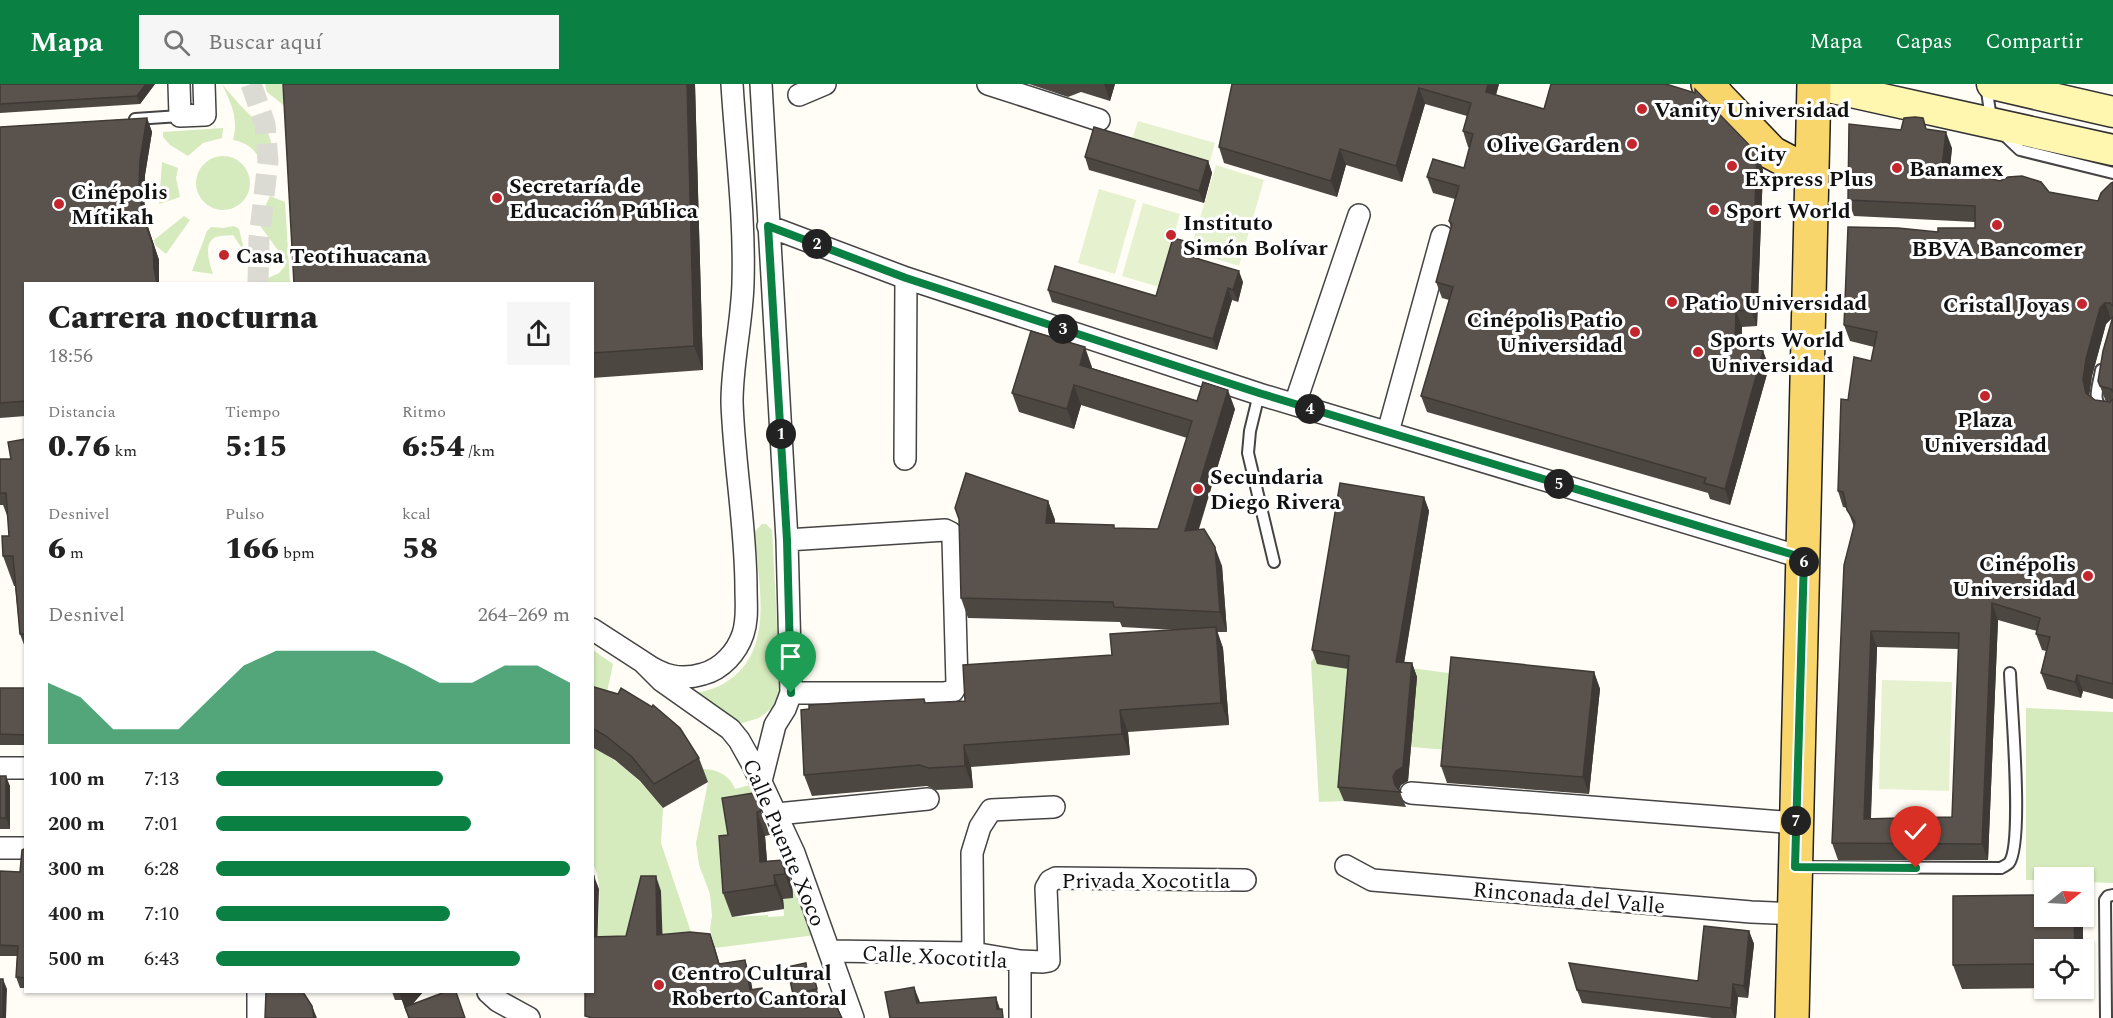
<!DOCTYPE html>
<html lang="es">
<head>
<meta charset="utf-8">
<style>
	body { margin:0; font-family:Spectral,serif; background:#f6f6f6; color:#222; height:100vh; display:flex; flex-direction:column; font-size:22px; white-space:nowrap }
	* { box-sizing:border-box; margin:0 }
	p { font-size:20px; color:#767676 }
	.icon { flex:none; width:33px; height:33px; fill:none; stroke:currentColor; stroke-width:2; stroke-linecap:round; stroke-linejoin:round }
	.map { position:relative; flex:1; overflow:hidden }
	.sheet { position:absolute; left:24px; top:198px; width:570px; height:711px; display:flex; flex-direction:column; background:#fff; border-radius:0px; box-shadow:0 2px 4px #0004 }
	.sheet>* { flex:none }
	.needle { width:39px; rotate:72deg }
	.controls { position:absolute; left:2034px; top:783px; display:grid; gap:12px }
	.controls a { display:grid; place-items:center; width:60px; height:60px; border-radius:0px; background:#fff; box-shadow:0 2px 4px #0004; font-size:30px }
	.pin { position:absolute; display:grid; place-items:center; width:51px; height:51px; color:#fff; margin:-62px -26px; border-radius:50% 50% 50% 0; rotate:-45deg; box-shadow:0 0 6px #0007 }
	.pin .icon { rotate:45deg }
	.km { position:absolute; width:30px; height:30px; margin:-15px; border-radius:50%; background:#222; color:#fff; font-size:16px; line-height:30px; text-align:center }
	.round { display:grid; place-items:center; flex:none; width:63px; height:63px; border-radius:0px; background:#f6f6f6 }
	.overview { display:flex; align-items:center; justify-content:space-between; height:102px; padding:0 24px }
	h1 { font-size:33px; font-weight:800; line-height:45px }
	.stats { display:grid; grid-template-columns:repeat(3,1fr); gap:9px; height:102px; padding:6px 24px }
	.stats div { display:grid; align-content:center }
	.stats b { font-size:30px; font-weight:800 }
	.stats small { font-size:16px; font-weight:400 }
	.stats p { font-size:16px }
	.chart { height:168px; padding:12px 24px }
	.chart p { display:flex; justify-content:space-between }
	.chart svg { width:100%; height:108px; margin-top:6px; fill:#0b8043; opacity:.7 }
	ul { padding:0 24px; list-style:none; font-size:20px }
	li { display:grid; grid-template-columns:96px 72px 1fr; align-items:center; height:45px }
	li i { height:15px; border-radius:8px; background:#0b8043 }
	header { display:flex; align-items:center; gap:36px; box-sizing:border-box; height:84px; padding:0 30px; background:#0b8043; color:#fff }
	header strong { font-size:28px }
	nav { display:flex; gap:33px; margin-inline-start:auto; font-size:21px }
	.search { width:420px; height:54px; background:#f6f6f6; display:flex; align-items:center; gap:15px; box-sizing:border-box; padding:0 21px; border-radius:0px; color:#767676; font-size:22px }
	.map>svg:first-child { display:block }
	.green { fill:#d5ebbd }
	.pitch { fill:#e6f2cf }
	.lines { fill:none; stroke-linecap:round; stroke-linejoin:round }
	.minor-tunnel { stroke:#dbdad3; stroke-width:21; stroke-dasharray:21 10; stroke-linecap:butt }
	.service-casing { stroke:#444; stroke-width:14 }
	.minor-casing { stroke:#444; stroke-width:24 }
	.secondary-casing { stroke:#333; stroke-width:33 }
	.primary-casing { stroke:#222; stroke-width:36 }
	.service { stroke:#fff; stroke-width:10 }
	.minor { stroke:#fff; stroke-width:21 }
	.secondary { stroke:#fff6b0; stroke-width:30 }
	.primary { stroke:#f9d66b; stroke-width:33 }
	.wall { fill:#4d4742; fill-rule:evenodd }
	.shaded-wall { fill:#3f3936 }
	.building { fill:#5a524d; stroke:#3f3936; stroke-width:1.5; fill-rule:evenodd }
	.route-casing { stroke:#fff; stroke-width:12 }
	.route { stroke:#0b8043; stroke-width:8 }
	.poi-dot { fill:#c4262e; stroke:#fff; stroke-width:2 }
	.labels { text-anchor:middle; stroke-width:6; stroke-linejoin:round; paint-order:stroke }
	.poi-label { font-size:22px; font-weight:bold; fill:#111; stroke:#fff; text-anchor:start }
	.street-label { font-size:22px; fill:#111; stroke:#fff }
</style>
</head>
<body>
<header>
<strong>Mapa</strong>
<div class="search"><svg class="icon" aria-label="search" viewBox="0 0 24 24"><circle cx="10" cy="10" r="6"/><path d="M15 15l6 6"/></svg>Buscar aquí</div>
<nav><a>Mapa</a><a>Capas</a><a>Compartir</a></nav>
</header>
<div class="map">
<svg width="2113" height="934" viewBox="0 0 2113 934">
	<rect width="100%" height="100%" fill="#fffdf5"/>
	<!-- green -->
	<path class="green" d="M222,0L239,20L268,49L277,76L262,80C257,67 247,58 233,56C239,35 231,19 222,0Z
		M265,0H291L292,28L267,8Z
		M223,44L222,54L203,59L188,72L170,61L163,53V48Z
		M196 99a27 27 0 1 1 54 0a27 27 0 1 1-54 0Z
		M162,78L178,84L176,94L180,113L159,120Z
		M270,112L285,118L290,199H262V197L279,189L285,182L283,173L255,135L262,129Z
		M184,132L190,136L166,170L155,161L154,156Z
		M234,142L239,145L245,169L233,151C228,152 219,151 214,154C203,161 210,180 213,190L192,187L207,147L211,143L223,144Z
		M762,440H766L772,446L781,617L759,634L732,642L688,611C700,608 713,606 723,600C778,569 757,498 755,447Z
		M593,566L613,580L603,627L593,649Z
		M1319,567L1403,583L1456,590L1449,666L1411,663L1344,717L1319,718L1311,578Z
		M2026,624L2113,628V799L2084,798V794H2044V796H2026Z
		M592,662C621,679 643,698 663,724L661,759L696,863L597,856C598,836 604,795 592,779Z
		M701,685C716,685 729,690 735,705L750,701L766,731L761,733L732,833L768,831V833L784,832L783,815L793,814L792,800L798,799L815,851L715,864L710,845L712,832L710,810L699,781L696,759L708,698Z"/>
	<!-- pitch -->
	<path class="pitch" d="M1138,37L1215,59L1207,88L1129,65Z
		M1216,81L1264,96L1239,182L1190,167Z
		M1099,105L1136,116L1115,190L1078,179Z
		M1143,119L1180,130L1159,203L1122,192Z
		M1882,596L1952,598L1949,707L1879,705Z"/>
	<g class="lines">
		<!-- minor-tunnel -->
		<path class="minor-tunnel" d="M251,0L265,40L268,77L259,155L258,200"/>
		<!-- service casing -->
		<g class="service-casing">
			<path id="service" d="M1986,0L1991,35
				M135,35L180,32
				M2002,49L2020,66L2113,89
				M2101,286C2098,305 2088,323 2113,328
				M1259,310L1250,347L1248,369L1274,478
				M1799,783L2001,784C2004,782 2007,781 2009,779C2024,760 2011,620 2010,589
				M2106,934L2105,816L2108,812L2113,811"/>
		</g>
		<!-- minor casing -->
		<g class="minor-casing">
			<path id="minor" d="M179,0L180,32L205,31L204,0
				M988,0L1099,36
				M799,11L825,0
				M768,142L906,194L1259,310L1804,474
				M1295,320L1359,131
				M1388,348L1442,152
				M905,375L906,194
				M787,456L945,446L951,449L953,455L957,600L953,607L945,609H791
				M592,545L643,578L662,597L730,645L739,656L753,681L794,769L853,934
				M643,578C663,592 680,597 703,590C722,585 737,568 743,550C748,535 746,520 746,505C746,442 734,380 732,318C732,278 742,239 743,199C745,132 736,66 732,0
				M0,684H26
				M761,697L775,641L785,625L791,609L787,456L761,0
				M1411,709L1796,739
				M777,730L928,715
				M0,764H26
				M1346,782L1372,796L1751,828L1796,830
				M829,867L973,869L1020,877V934
				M973,869L972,769L980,743L991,726L1054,723
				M1020,877L1043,878L1049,877L1046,804L1050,797L1056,794L1245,796
				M488,908L498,917L529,934
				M258,934V908"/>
		</g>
		<!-- secondary casing -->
		<g class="secondary-casing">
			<path id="secondary" d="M1815,0L2113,66
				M1992,0L2113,28"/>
		</g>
		<!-- primary casing -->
		<g class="primary-casing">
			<path id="primary" d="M1708,0L1719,14L1772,69L1793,80L1811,86
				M1792,934L1814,0"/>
		</g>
		<!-- service -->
		<use href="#service" class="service"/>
		<!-- minor -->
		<use href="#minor" class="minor"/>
		<!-- secondary -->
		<use href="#secondary" class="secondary"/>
		<!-- primary -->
		<use href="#primary" class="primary"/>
	</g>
	<!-- wall -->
	<path class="wall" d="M0,0H155L140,20L0,29Z
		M695,0L703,286L592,294V200Z
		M1029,0H1115L1110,17L1081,8L1068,13Z
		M1232,0H1499L1496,11L1544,25L1757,69L1763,86L1757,242L1742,243L1741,261L1763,267L1769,283L1730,421L1710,415L1708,409L1427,328L1421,312L1449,216L1442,214L1436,198L1451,144L1449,137L1455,115L1433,109L1427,93L1464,84L1470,64L1468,63L1463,47L1467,32L1425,20L1402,98L1346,81L1337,113L1224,79L1219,63Z
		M147,34L152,48L145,91L144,116L148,143L159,176V200H26V332L0,334V43Z
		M1901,46H1927L1952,64L1950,85L2049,108L2098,117L2113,98V615L2083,607L2081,614L2047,605L2041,589L2046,567L2042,566L2036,550L2037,547L1998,536L1988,776H1838L1832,759L1854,443L1847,424L1843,423L1838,407L1848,316L1871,277L1874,263L1850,257L1844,241L1938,148L1975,144V138L1854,132L1848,116ZM2111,235H2112L2098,297L2106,318L2095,316L2089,311L2092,292L2106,240ZM1877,563L1959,565L1952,733L1871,734Z
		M1085,73L1208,77L1212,89L1204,119L1089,86Z
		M1196,160L1200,172L1199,175L1243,198L1238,218L1232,216L1217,266L1052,218L1048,206L1156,212Z
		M1092,283V284L1197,317L1235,325L1199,445L1222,482L1227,548H1217L1223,564L1229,641L1128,648L1130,671L971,683L973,704L936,706L927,702L812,712L804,691L926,619L965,617L1112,571L1175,546L1122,543L1120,538L968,534L961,514L1048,417L1055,436V439L1115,444L1158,445L1187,354L1081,321L1074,345L1019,328L1012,309Z
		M26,355V566L20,550L15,502H14L3,472L9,452L8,434L3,421H0V375H11Z
		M1424,413L1429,427L1404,578L1412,579L1417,593L1408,697L1401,701L1399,706L1406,723L1344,717L1338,703L1348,585L1317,580L1312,566Z
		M1594,588L1600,605L1589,710L1447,699L1441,682Z
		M0,604H26V661H0Z
		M592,644L699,674L708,698L663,724L640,697L615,676L592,663Z
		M0,692L10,702V745H0Z
		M753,709L761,727L770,751L765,752L767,777L783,776L792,800L793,814L783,815L784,825L732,833L723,809L728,751Z
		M26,764V904H20L16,893L17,872H0V787L20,788Z
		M2044,832H2082L2083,835L2044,866V904H2050L1962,905L1953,881Z
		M1749,847L1754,860L1748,914L1738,913L1736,934H1712L1582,919L1577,906L1698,897Z
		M808,885H812L818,909L795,914L793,910Z
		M92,908H141V909Z
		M388,908H423L412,920L409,934L402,916H395L392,908Z"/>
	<!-- shaded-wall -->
	<path class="shaded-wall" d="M146,0H155L140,20L137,12Z
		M687,0H695L703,286L694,262Z
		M1104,0H1115L1110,17Z
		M1488,0H1499L1492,24L1486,8Z
		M1419,4L1425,20L1402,98L1396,82Z
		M147,34L152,48L145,91L144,116L148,143L159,176V200H157L154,184L142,129L139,101L140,76Z
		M1946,48L1952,64L1948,100L1942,83Z
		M1340,65L1346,81L1337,113L1331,97Z
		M1757,69L1763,86L1757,242L1751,226Z
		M1208,77L1212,89L1204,119L1199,107Z
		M1196,160L1200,172L1196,184L1192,173Z
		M1239,187L1243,198L1238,218L1233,206Z
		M1228,204L1232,216L1217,266L1213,255Z
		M2105,219L2111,235L2106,240L2092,292L2089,313L2086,309L2083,296L2086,275L2100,224Z
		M1736,227L1742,243L1741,275L1735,259Z
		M1085,263L1092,283L1087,301L1080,281Z
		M1763,267L1769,283L1730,421L1725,405Z
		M1074,301L1081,321L1074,345L1067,325Z
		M1228,306L1235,325L1192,466L1185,447Z
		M1424,413L1429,427L1402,592L1396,578Z
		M1048,417L1055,436L1054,459L1046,439Z
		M1215,463L1222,482L1227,548L1220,528Z
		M1992,519L1998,536L1988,776L1982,760Z
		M1216,543L1223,564L1229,641L1221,619Z
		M1871,547L1877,563L1870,751L1864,735Z
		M1412,579L1417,593L1408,697L1401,701L1398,707L1395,701L1393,693Z
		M1594,588L1600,605L1589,710L1583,693Z
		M2077,591L2083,607L2081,614L2075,598Z
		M1120,626L1128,648L1130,671L1122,650Z
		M964,661L971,683L973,704L965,682Z
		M6,692L10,702V745L6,734Z
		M757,728L765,752L769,802L760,778Z
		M783,776L792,800L793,814L785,790Z
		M774,791L783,815L784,825L775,801Z
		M594,792L599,805L597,868L592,856Z
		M656,792L661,807L663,866L657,851Z
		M2074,832H2082L2083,835V866H2075Z
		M1749,847L1754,860L1748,914L1744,902Z
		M710,850L715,864L724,895L719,880Z
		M745,876L750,890L755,921L750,906Z
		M3,895L7,905L6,934H2Z
		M1733,900L1738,913L1736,934H1735L1731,924Z
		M914,903L920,918L917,919Z
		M762,904L768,918L770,934L766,924Z
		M399,908H423L406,928Z
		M996,913L1001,928L997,925Z
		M312,922L317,934H314Z"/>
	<!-- building -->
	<path class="building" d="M0,0H146L137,12L0,20Z
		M283,0H687L694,262L592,269V200H294Z
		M1232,0H1488L1486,8L1544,25L1551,0H1666L1695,9V5L1757,69L1751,226L1736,227L1735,259L1763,267L1725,405L1704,399L1706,394L1421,312L1453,203L1436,198L1452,140L1449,137L1459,102L1427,93L1433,75L1464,84L1473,50L1463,47L1471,19L1419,4L1396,82L1340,65L1331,97L1219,63Z
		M1915,33L1923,34L1926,45L1946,48L1942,83L2000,97L2008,93L2022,92L2041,98L2049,108L2098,117L2101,109L2111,99L2113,98V222L2110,219H2105L2100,224L2086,275L2083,296L2086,309L2095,316L2110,318L2113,315V600L2077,591L2075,598L2041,589L2050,553L2036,550L2040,534L1992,519L1982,760L1832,759L1844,481L1855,438L1847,426L1843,408L1838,407L1841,315L1848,316L1854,273L1871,277L1877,248L1844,241L1848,143L1898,144L1938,148V144H1975V122L1848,116L1849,40L1901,46L1904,34ZM1871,547L1959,549L1952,733L1864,735Z
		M147,34L140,76L139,101L142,129L153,161L154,184L157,200H26V317L0,319V43Z
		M1094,43L1208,77L1199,107L1085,73Z
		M1173,154L1196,160L1192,173L1239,187L1233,206L1228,204L1213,255L1048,206L1055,182L1156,212Z
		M2113,232V308L2111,305L2100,302L2098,297L2103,267Z
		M1031,247L1085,263L1080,281L1197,317L1203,298L1228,306L1185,447L1204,445L1215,463L1220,528L1114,523L1113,518L961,514L959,435L955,424L966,389L1048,417L1046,439L1114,441V444L1158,445L1192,337L1074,301L1067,325L1012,309Z
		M26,355V550H20L13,472H3L2,452H9L6,409H0V375H11L8,358Z
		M1340,399L1424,413L1396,578L1412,579L1403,683L1396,687L1393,693L1395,701L1401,708L1338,703L1349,572L1312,566Z
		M1216,543L1221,619L1120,626L1122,650L964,661L965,682L929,684L919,681L804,691L801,626L809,625V621L839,619L924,615L925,619L965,617L963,581L1112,571L1110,550Z
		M1451,573L1594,588L1583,693L1441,682Z
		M594,603L618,610L621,604L652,623L653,621L680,644L699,674L654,700L632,673L606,652L592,644V607Z
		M0,604H26V651L0,650Z
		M0,692H6V734H0Z
		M753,709L761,727L757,728L760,778L783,776L785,790L774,791L775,801L723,809L719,752L728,751L722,714Z
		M26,764V894L16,893L18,862L0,861V787L20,788L22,766Z
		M592,792H594L592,837Z
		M641,792H656L657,851L690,848L710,850L719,880L745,876L750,906L762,904L766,924L804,917L805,924L834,918L842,934H592L585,932V908H592V853L626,852Z
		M2044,811V832H2074L2075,866H2044V880L1953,881V812Z
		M1704,842L1749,847L1744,902L1733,900L1731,924L1577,906L1569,879L1698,897Z
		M806,879L807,886L812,885L817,905L793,910L787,883Z
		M0,895H3L2,934H0Z
		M914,903L917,919L996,913L997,925H1002L1003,934H890L885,908Z
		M266,908H303L312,922L314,934H265Z
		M445,908H456L465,934H409L405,923Z"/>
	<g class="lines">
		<!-- route casing -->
		<g class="route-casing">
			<path id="route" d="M791,609L787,456L768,142L906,194L1259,309L1804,474L1795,783L1916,784"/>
		</g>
		<!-- route -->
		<use href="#route" class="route"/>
	</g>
	<!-- markers -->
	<g class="poi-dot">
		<circle cx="1642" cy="25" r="6"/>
		<circle cx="1632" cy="60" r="6"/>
		<circle cx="1732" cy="82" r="6"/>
		<circle cx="1897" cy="84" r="6"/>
		<circle cx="497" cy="114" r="6"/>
		<circle cx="59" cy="120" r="6"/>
		<circle cx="1714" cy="126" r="6"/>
		<circle cx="1997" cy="141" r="6"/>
		<circle cx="1171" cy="151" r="6"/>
		<circle cx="224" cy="171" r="6"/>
		<circle cx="1672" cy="218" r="6"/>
		<circle cx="2082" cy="220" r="6"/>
		<circle cx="1635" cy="248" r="6"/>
		<circle cx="1698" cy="268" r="6"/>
		<circle cx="1985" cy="312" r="6"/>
		<circle cx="1198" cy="405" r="6"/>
		<circle cx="2088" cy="492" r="6"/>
		<circle cx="659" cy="901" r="6"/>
	</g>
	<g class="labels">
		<!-- poi labels -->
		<g class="poi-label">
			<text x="1654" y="33">Vanity Universidad</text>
			<text x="1620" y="68" text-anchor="end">Olive Garden</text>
			<text x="1744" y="77">City<tspan x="1744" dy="25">Express Plus</tspan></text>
			<text x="1909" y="92">Banamex</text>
			<text x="509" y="109">Secretaría de<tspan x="509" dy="25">Educación Pública</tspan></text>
			<text x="71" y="115">Cinépolis<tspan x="71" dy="25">Mítikah</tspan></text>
			<text x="1726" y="134">Sport World</text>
			<text x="1183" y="146">Instituto<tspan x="1183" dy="25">Simón Bolívar</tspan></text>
			<text x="1997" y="172" text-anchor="middle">BBVA Bancomer</text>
			<text x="236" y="179">Casa Teotihuacana</text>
			<text x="1684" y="226">Patio Universidad</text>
			<text x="2070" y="228" text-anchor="end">Cristal Joyas</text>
			<text x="1623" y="243" text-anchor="end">Cinépolis Patio<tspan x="1623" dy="25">Universidad</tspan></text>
			<text x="1710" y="263">Sports World<tspan x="1710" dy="25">Universidad</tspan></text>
			<text x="1985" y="343" text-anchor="middle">Plaza<tspan x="1985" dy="25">Universidad</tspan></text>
			<text x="1210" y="400">Secundaria<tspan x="1210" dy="25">Diego Rivera</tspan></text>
			<text x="2076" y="487" text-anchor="end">Cinépolis<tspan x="2076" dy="25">Universidad</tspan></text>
			<text x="671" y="896">Centro Cultural<tspan x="671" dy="25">Roberto Cantoral</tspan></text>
		</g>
		<!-- street labels -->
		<g class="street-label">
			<text transform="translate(785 758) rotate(67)" y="8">Calle Puente Xoco</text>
			<text x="1146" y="804">Privada Xocotitla</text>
			<text transform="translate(1569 813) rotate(5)" y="8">Rinconada del Valle</text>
			<text transform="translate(935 872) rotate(3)" y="8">Calle Xocotitla</text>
		</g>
	</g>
</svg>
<div class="controls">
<a><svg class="needle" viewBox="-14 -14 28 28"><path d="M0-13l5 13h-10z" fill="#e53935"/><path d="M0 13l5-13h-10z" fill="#767676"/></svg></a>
<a><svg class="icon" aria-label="locate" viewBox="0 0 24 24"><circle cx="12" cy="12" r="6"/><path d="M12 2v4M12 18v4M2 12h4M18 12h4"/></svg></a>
</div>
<div class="pin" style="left:791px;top:609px;background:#1e9e55"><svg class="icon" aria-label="arrive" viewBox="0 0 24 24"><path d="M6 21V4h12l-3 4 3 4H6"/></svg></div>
<div class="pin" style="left:1916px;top:784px;background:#d93025"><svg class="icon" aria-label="check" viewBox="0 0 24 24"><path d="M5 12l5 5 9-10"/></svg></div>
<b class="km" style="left:781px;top:350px">1</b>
<b class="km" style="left:817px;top:160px">2</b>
<b class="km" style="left:1063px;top:245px">3</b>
<b class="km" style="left:1310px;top:325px">4</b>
<b class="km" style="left:1559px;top:400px">5</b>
<b class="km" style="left:1804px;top:478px">6</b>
<b class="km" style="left:1796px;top:737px">7</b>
<section class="sheet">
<div class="overview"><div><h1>Carrera nocturna</h1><p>18:56</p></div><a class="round"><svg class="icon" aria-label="share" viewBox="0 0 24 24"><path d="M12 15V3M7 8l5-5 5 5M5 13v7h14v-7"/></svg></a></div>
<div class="stats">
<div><p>Distancia</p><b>0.76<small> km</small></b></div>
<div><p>Tiempo</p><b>5:15</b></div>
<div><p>Ritmo</p><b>6:54<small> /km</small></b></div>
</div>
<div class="stats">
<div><p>Desnivel</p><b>6<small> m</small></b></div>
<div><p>Pulso</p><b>166<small> bpm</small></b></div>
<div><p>kcal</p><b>58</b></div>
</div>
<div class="chart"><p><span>Desnivel</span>264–269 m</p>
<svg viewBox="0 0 160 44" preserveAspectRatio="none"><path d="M0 44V19L10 25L20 38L30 38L40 38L50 25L60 12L70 6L80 6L90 6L100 6L110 12L120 19L130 19L140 12L150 12L160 19V44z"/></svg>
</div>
<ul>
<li><b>100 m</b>7:13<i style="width:64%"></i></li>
<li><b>200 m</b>7:01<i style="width:72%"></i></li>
<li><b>300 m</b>6:28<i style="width:100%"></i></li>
<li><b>400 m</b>7:10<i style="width:66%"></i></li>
<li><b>500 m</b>6:43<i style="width:86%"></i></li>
</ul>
</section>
</div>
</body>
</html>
